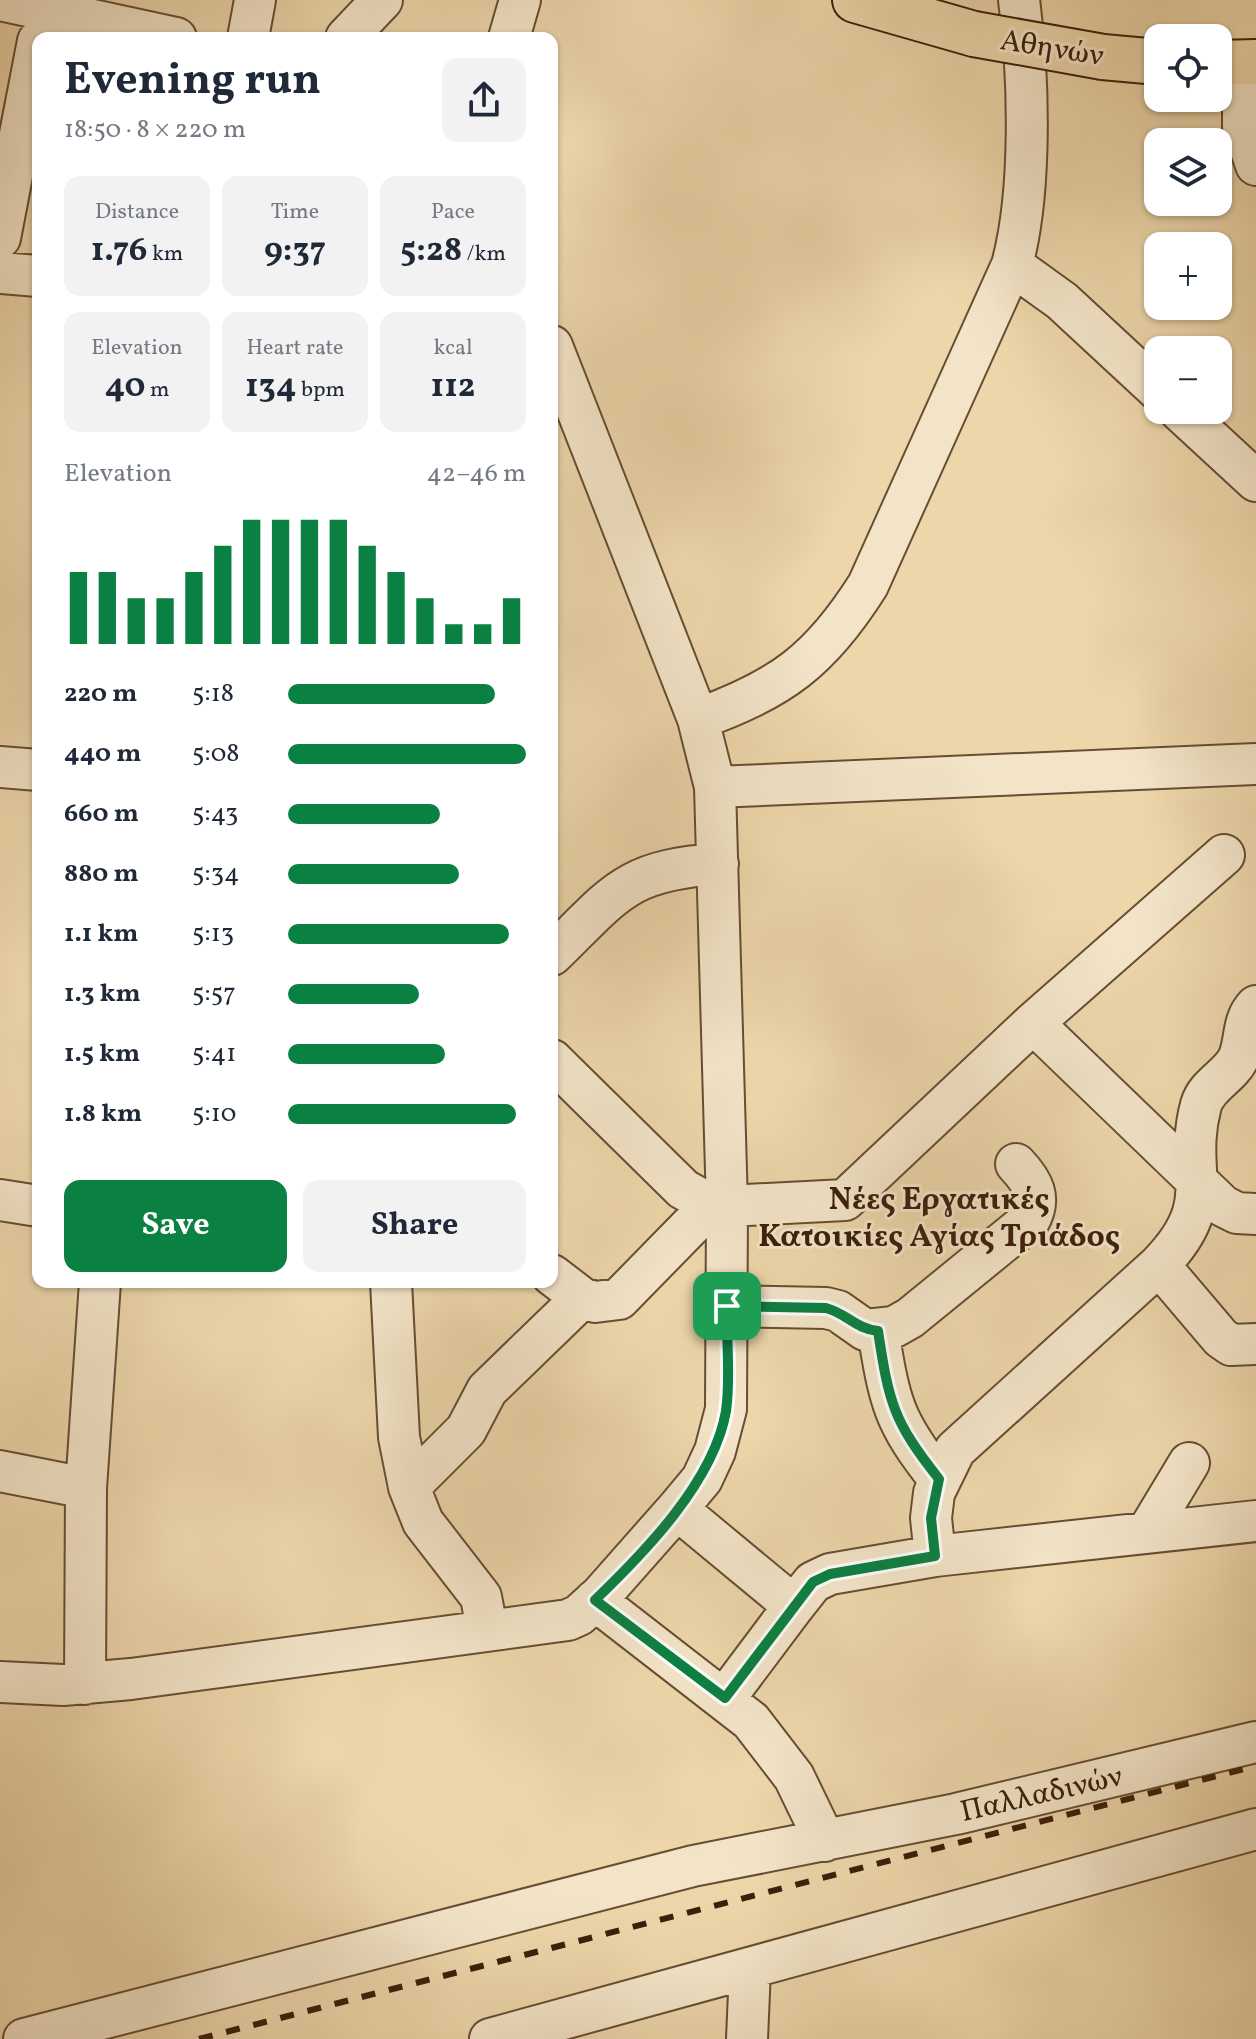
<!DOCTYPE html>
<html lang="en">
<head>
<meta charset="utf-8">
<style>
	body { margin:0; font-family:Vollkorn,serif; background:#f2f2f3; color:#1f2937; height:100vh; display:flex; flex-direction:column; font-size:30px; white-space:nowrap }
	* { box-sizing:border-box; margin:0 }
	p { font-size:26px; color:#747a83 }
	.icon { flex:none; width:44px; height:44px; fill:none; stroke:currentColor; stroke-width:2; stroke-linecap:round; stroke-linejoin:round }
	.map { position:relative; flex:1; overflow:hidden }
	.drawer { position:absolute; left:32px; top:32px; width:526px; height:1256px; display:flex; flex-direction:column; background:#fff; border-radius:16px; box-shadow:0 2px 6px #0004 }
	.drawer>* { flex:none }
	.buttons { position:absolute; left:1144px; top:24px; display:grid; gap:16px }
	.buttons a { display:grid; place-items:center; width:88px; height:88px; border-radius:16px; background:#fff; box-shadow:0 2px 6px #0004; font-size:40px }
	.pin { position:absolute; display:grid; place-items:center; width:68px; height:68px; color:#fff; margin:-34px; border-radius:16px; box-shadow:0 4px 12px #0006 }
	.round { display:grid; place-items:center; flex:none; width:84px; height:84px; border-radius:16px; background:#f2f2f3 }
	.overview { display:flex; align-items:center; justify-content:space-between; height:136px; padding:0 32px }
	h1 { font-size:44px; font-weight:700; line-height:60px }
	.stats { display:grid; grid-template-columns:repeat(3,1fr); gap:12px; height:136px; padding:8px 32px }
	.stats div { display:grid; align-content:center; border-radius:16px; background:#f2f2f3; text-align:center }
	.stats b { font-size:34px; font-weight:700 }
	.stats small { font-size:22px; font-weight:400 }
	.stats p { font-size:22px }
	.chart { height:224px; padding:16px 32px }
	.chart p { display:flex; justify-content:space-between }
	.chart svg { width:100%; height:144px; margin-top:8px; stroke:#0b8043; stroke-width:6 }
	.cta { display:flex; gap:16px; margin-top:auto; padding:16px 32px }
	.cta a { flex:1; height:92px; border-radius:16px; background:#0b8043; color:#fff; font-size:32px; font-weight:700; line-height:92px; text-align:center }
	.cta a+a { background:#f2f2f3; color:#1f2937 }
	ul { padding:0 32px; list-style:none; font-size:26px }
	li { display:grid; grid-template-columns:128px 96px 1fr; align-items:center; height:60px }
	li i { height:20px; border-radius:10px; background:#0b8043 }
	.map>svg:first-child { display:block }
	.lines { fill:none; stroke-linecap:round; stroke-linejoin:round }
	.minor-casing { stroke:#674d33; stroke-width:44 }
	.major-casing { stroke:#3b1f0b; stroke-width:48 }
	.minor { stroke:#f3e4c8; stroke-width:40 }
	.major { stroke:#ecd6aa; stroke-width:44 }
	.rail { stroke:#3b1f0b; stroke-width:6; stroke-dasharray:14 14; stroke-linecap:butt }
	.major-bridge-casing { stroke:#3b1f0b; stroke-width:48; stroke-linecap:butt }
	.major-bridge { stroke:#ecd6aa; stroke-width:44 }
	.route-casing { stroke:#fff; stroke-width:16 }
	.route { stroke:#0b8043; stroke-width:10 }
	.labels { text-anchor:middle; stroke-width:6; stroke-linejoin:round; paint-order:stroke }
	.street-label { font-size:30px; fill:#3b1f0b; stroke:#f3e4c8 }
	.neighbourhood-label { font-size:32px; font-weight:bold; fill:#3b1f0b; stroke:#f3e4c8 }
</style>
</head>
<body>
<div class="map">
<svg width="1256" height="2039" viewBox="0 0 1256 2039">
	<rect width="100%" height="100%" fill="#ecd6aa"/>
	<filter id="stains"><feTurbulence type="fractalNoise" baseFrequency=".0025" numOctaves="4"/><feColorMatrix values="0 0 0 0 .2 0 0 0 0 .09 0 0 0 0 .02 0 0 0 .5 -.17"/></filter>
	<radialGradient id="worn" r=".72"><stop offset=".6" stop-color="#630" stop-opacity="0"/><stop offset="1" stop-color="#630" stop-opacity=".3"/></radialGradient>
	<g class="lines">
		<!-- minor casing -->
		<g class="minor-casing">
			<path id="minor" d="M0,0L176,38
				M248,38L255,0
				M346,38L382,0
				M509,38L520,0
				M1243,62V127L1256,165
				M0,238L38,41
				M1012,265L1062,301L1158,390
				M0,273L38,276
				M1179,410L1256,481
				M698,719C781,689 820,661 868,585L1012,265C1032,191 1029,76 1019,0
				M0,767L38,770
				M715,787L1256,764
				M552,955C615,894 625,870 718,864
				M1033,1023L1223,1206L1237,1213L1256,1214
				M552,1060L683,1189L711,1205L727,1206L845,1200L1033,1023L1224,855
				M0,1200L38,1206
				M1159,1265L1221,1338L1231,1345L1256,1344
				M552,1275L582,1298L595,1302L619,1299L711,1205
				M391,1282L399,1437L409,1487L423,1522L481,1597L487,1629
				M727,1306L826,1308L838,1311L865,1330L894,1327L910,1318L1029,1221C1042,1198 1033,1182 1016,1164
				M878,1331C890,1403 893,1421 939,1479
				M0,1471L86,1488
				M409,1487L466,1430L487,1390L582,1298
				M677,1509L794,1606L725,1698
				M1148,1531L1189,1463
				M935,1556L931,1518L934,1493L955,1450L1159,1265C1222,1200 1182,1175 1201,1105C1207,1084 1231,1076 1239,1057C1246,1039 1242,1021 1256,1006
				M595,1600L751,1721L794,1777L825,1841
				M794,1606L813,1582L830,1574L935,1556L1256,1521
				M0,1682L63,1685L131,1679L568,1620L579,1615L601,1595L677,1509L702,1479L715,1451L726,1409L727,1206L715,787L698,719L552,346
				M85,1684L86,1488L100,1282
				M24,2039L693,1866L956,1814L1256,1742
				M490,2039L1256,1829
				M747,2039L750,1969"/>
		</g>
		<!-- major casing -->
		<g class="major-casing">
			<path id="major" d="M855,0L974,34
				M1103,57L1158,62
				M1218,63L1256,62"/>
		</g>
		<!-- minor -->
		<use href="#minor" class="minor"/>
		<!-- major -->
		<use href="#major" class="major"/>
		<!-- rail -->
		<path class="rail" d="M199,2039L1256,1766"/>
		<!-- major-bridge casing -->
		<g class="major-bridge-casing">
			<path id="major-bridge" d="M974,34L1103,57"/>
		</g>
		<!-- major-bridge -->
		<use href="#major-bridge" class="major-bridge"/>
	</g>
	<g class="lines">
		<!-- route casing -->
		<g class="route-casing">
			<path id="route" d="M727,1306L826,1308C846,1313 856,1329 878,1331C889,1403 893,1421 939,1479L931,1518L935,1556L830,1574L813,1582L725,1698L595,1600C645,1552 714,1481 726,1411C731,1377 726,1339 727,1306Z"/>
		</g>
		<!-- route -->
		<use href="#route" class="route"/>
	</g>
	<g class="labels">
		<!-- street labels -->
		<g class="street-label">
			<text transform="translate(1052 47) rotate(9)" y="10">Αθηνών</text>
			<text transform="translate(1041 1793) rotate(-13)" y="10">Παλλαδινών</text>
		</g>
		<!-- neighbourhood labels -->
		<g class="neighbourhood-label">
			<text x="939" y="1209">Νέες Εργατικές<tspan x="939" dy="37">Κατοικίες Αγίας Τριάδος</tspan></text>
		</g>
	</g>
	<rect width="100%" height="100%" filter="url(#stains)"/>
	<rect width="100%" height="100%" fill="url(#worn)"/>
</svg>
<div class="buttons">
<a><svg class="icon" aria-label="locate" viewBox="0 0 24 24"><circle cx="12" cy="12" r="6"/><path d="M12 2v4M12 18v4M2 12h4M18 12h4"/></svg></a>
<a><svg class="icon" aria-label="layers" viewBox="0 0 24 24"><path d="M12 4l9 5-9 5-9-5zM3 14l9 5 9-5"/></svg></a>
<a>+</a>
<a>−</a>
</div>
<div class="pin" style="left:727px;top:1306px;background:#1e9e55"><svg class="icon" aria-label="arrive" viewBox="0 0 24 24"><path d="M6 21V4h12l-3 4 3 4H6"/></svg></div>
<section class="drawer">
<div class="overview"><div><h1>Evening run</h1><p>18:50 · 8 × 220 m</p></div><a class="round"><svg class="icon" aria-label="share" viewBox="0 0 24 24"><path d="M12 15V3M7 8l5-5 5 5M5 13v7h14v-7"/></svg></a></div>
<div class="stats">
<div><p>Distance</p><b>1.76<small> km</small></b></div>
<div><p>Time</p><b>9:37</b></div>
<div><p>Pace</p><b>5:28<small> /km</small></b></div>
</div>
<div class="stats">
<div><p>Elevation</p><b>40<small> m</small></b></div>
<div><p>Heart rate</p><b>134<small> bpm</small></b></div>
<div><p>kcal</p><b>112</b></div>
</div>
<div class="chart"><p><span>Elevation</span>42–46 m</p>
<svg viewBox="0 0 160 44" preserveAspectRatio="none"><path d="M5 44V22M15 44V22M25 44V30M35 44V30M45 44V22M55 44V14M65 44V6M75 44V6M85 44V6M95 44V6M105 44V14M115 44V22M125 44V30M135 44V38M145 44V38M155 44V30"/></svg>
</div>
<ul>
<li><b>220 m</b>5:18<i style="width:87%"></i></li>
<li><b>440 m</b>5:08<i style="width:100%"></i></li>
<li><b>660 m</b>5:43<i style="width:64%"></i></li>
<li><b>880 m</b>5:34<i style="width:72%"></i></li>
<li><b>1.1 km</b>5:13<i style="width:93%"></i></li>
<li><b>1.3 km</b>5:57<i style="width:55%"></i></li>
<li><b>1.5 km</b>5:41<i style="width:66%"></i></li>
<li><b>1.8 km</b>5:10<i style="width:96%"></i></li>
</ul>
<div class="cta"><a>Save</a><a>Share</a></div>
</section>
</div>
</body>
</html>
